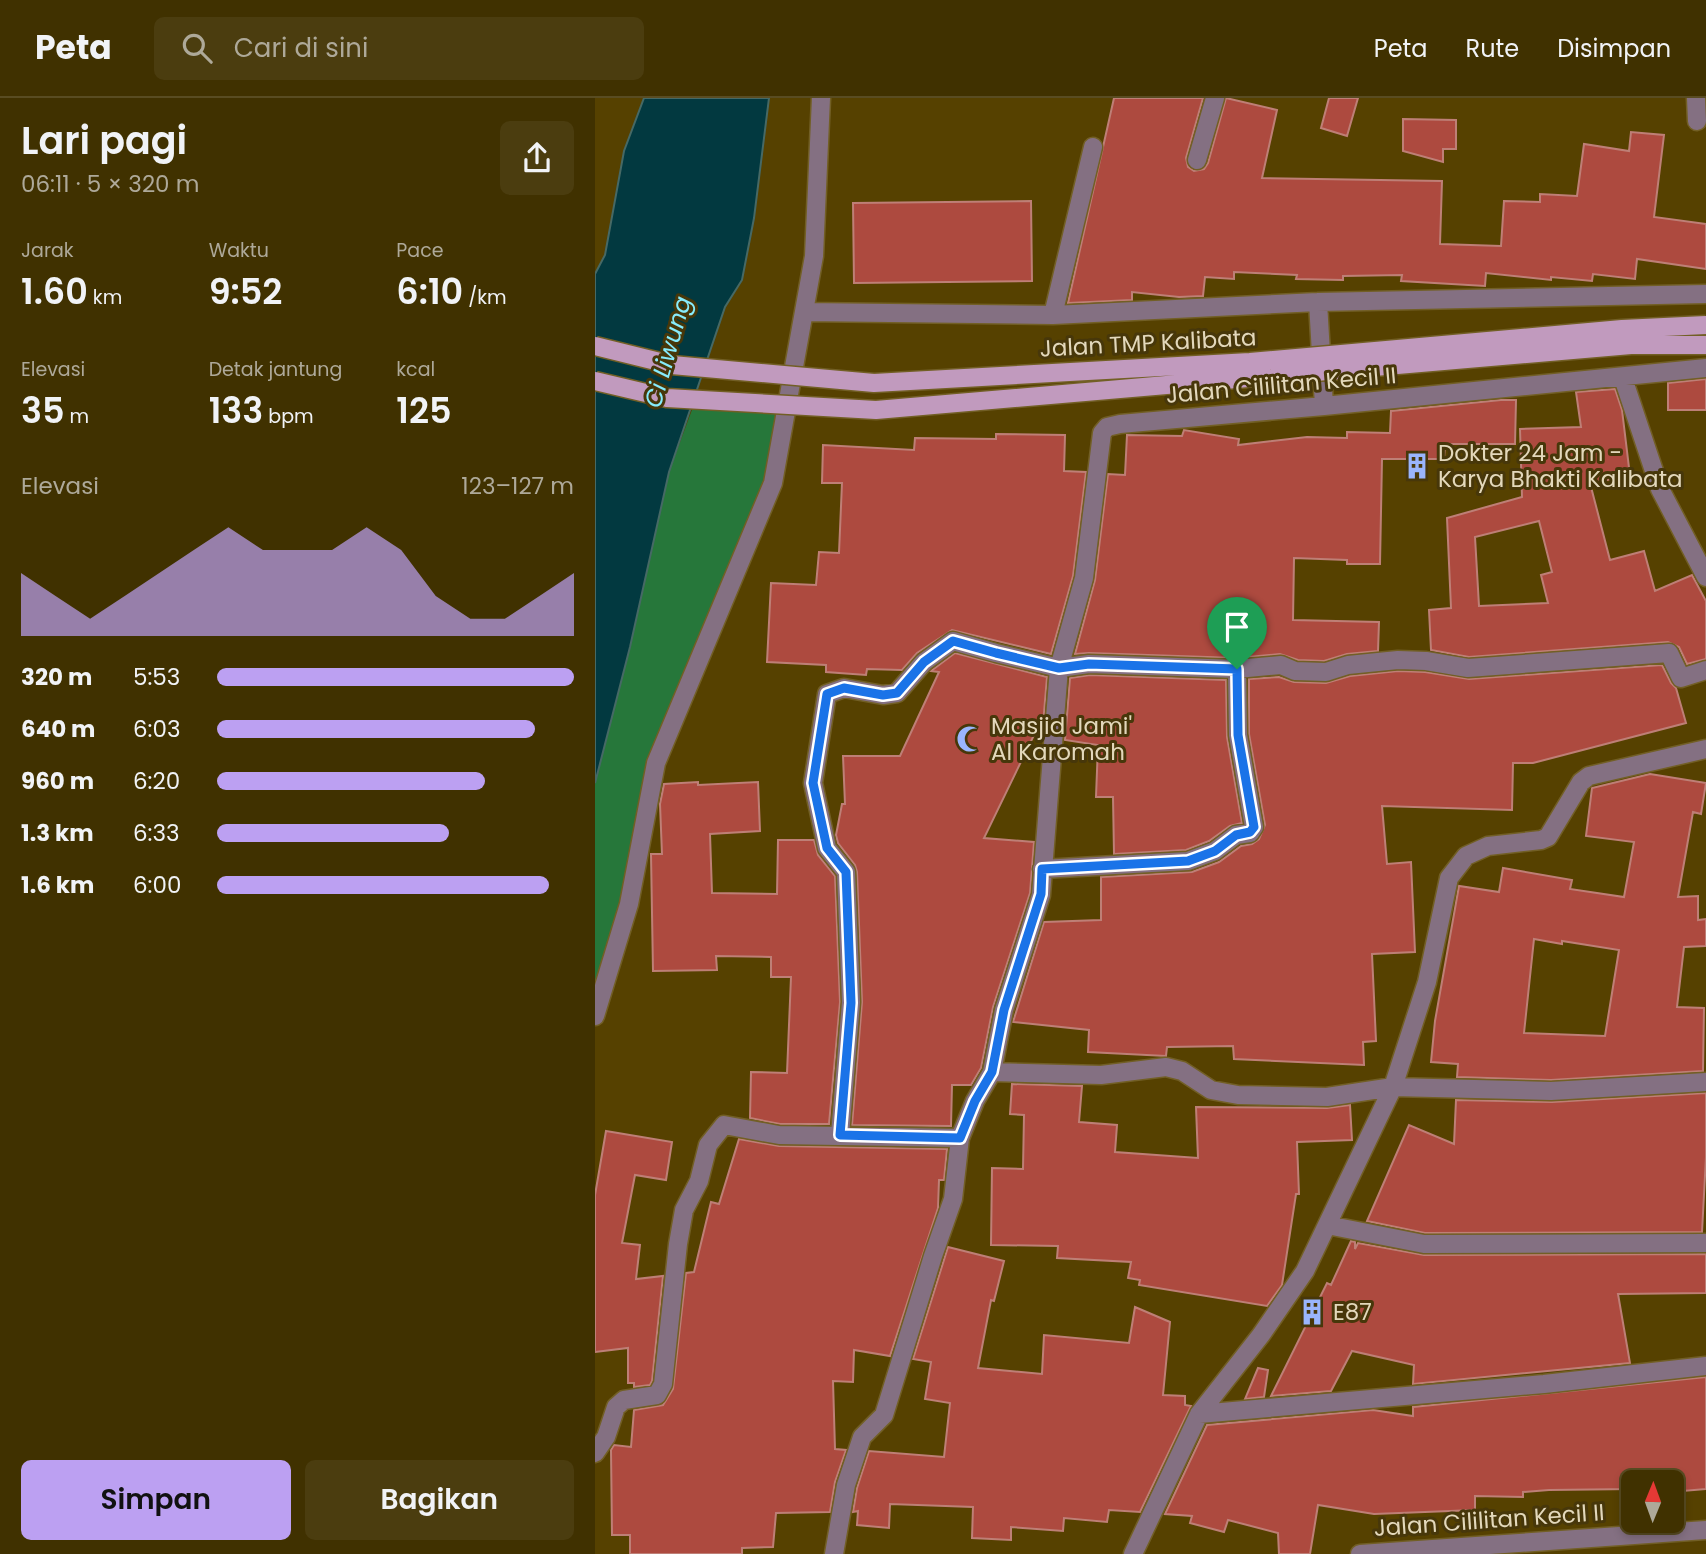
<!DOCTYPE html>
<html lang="id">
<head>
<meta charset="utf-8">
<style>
	body { margin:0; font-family:Poppins,sans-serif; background:#4b3d0f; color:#f1f3f6; height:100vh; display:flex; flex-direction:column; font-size:26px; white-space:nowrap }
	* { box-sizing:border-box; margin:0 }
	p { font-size:23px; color:#aea999 }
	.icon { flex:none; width:38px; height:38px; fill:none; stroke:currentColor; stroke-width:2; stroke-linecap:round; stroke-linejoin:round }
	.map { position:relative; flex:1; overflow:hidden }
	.details { display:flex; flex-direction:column; background:#403100; width:595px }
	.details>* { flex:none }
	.needle { width:46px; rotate:1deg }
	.fabs { position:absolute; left:1026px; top:1372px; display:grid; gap:14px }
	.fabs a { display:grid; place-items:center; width:63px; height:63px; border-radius:10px; background:#403100; box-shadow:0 4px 10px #0003,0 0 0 2px #594c22; font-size:35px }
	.pin { position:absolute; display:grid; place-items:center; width:60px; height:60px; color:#fff; margin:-72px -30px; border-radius:50% 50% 50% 0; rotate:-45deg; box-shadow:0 0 7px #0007 }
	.pin .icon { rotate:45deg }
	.round { display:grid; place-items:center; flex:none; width:74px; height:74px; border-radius:10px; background:#4b3d0f }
	.summary { display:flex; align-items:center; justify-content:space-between; height:119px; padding:0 21px }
	h1 { font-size:38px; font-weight:600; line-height:52px }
	.figures { display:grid; grid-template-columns:repeat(3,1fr); gap:10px; height:119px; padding:7px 21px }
	.figures div { display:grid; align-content:center }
	.figures b { font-size:35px; font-weight:600 }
	.figures small { font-size:19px; font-weight:400 }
	.figures p { font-size:19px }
	.chart { height:196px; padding:14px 21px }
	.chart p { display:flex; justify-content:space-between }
	.chart svg { width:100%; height:126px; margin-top:7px; fill:#bca0f2; opacity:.7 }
	.primary-button { display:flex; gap:14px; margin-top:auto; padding:14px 21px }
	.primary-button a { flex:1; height:80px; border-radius:10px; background:#bca0f2; color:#111; font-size:28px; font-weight:600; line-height:80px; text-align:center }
	.primary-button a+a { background:#4b3d0f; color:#f1f3f6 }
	ul { padding:0 21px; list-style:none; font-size:23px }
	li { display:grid; grid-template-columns:112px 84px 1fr; align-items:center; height:52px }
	li i { height:18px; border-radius:9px; background:#bca0f2 }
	header { display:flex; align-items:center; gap:42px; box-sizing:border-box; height:98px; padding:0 35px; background:#403100; border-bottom:2px solid #594c22 }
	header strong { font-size:33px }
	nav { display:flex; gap:38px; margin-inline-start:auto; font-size:24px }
	.search { width:490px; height:63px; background:#4b3d0f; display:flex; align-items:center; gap:18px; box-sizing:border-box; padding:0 24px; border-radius:10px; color:#aea999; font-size:26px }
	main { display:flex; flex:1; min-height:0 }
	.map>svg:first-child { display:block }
	.green { fill:#26773a }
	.water { fill:#023940; stroke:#466965; stroke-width:2 }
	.building { fill:#ad4a3f; stroke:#be7f76; stroke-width:2; fill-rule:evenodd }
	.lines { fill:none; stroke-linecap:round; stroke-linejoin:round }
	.minor-casing { stroke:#725f25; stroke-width:21 }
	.minor { stroke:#847082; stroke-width:18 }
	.major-bridge-casing { stroke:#725f25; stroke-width:21; stroke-linecap:butt }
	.major-bridge { stroke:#c19abe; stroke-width:18 }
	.route-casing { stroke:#fff; stroke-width:14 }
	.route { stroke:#1a73e8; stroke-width:9 }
	.labels { text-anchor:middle; stroke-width:6; stroke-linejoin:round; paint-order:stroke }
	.street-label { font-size:23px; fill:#e3d8bb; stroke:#47370a }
	.poi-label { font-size:23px; fill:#e3d8bb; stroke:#47370a; text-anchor:start }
	.water-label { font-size:24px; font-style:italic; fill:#86ecfc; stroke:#47370a }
</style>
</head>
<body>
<header>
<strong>Peta</strong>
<div class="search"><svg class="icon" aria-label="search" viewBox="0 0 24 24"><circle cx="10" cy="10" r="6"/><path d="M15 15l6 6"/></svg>Cari di sini</div>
<nav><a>Peta</a><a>Rute</a><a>Disimpan</a></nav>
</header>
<main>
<section class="details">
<div class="summary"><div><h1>Lari pagi</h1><p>06:11 · 5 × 320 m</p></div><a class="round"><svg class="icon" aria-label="share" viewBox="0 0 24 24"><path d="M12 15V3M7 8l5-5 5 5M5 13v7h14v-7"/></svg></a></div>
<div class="figures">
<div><p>Jarak</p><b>1.60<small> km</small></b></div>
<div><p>Waktu</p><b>9:52</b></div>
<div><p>Pace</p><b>6:10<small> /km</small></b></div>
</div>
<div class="figures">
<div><p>Elevasi</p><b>35<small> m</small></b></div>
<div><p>Detak jantung</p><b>133<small> bpm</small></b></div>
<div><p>kcal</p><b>125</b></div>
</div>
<div class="chart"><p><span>Elevasi</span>123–127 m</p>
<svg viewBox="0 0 160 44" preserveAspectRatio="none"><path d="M0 44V22L10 30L20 38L30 30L40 22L50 14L60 6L70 14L80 14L90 14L100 6L110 14L120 30L130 38L140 38L150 30L160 22V44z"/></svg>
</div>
<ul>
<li><b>320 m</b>5:53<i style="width:100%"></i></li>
<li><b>640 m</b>6:03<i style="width:89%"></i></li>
<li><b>960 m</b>6:20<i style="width:75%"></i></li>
<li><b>1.3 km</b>6:33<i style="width:65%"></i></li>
<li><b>1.6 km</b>6:00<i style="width:93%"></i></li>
</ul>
<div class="primary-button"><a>Simpan</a><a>Bagikan</a></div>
</section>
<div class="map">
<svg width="1111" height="1456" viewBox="0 0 1111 1456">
	<rect width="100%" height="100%" fill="#564100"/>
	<!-- green -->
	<path class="green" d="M101,301L192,305L178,385L61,665L0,918V685L35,549L74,374Z"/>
	<!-- water -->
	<path class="water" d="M49,0H174L159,120L147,182L130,209L74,374L35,549L0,685V176L10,157L29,53Z"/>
	<!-- building -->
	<path class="building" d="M519,0H608L591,60L593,69L599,73L609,71L613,65L631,0L682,12L667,80L847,83L845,146L906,148L909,103L945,104V96L982,98L989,46L1034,53L1036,34L1069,37L1059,119L1111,126V171L1042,161L1040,181L998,176L997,183L956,179V182L891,175L890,188L806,183L807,177L748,178V182L701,181L702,177L639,174V181L610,179L608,198L584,199L537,194V202L473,205Z
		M734,0H763L752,38L726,30Z
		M808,21L861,22V51H848V64L808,53Z
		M436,103L437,183L259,185L258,105Z
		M1111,281V312H1073V285Z
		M1020,291L1027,312L1035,378L995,385L1015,462L1049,453L1060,493L1097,477L1111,503V561L1092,566L1084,549L1073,544L874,559L836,552L834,512L856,510L852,420L927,399L925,331L986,329L981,294ZM944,423L957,474L946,477L953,505L884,508L880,439Z
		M906,302H921L920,346H850L849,361H787L785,466H752V462L699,460L698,522L784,524L783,553L752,556L729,563L703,562L685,556L642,560L494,555L480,556L500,482L513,376L530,377L532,337L587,338L589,332L644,341L643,347L712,339L752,340V334L795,335L796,313Z
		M401,336L470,337L469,373L491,374L478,478L456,556L357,532L322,555L307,572L272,571L271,577L231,574V567L172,564L176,485L221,487L224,454L244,455L247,385H227L228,347L319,352L320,340L401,341Z
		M360,555L452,579L447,638L439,637L389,740L439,744L435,795L398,909L386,970L376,987H357L356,1028L257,1027L267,904L262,774L260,767L243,745L241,737L247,706H250L248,658H305L344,574L336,573Z
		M1067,567L1076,585L1081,590L1091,625L938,665H918L917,712L787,708L792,766L816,764L820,854L777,856L781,943L768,944L769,967L639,961L638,948L572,949L571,958L493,954L494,932L418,924L449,824L506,822V779L597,774L624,764L646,748L657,746L664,741L670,727L654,636V581L684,579L699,584L731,585L755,578L803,573L830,574L874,581Z
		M495,577L631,582L632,639L647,725L635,728L614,743L591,752L519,756L518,699H501L503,647L470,642L475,580Z
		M1055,676L1111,685L1106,716L1098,714L1083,799L1103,798V822L1111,821V848L1089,849L1082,909L1109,910L1108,973L956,982L862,979L863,966L836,964L840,923L864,788L904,794L908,770L977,782L975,791L1029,799L1039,744L991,738L997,690ZM939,841L967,846V843L1024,852L1010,938L929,935Z
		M103,684V687L163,684L165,733L115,736L117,795L182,796L183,742H219L223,757L240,778L245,904L234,1026H185L155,1020L156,974L192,975L196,879H176V859L121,858L122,872L58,873L56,756H67L65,706L69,686Z
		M417,986L487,988L484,1024L522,1027L520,1054L603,1060L601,1009L732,1010L755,1007L757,1042L702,1044L704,1096H701L687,1187L672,1208L544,1187L545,1182L533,1180L536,1164L462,1160L463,1148L396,1147L397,1070L428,1071L429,1017L415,1016Z
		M1111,995V1059L1107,1134L830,1135L772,1123L814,1027L859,1046L861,1002L957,1004Z
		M11,1033L77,1044L71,1082L40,1077L27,1145L45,1147L41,1181L68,1178L57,1283L55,1287L39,1289V1285H33V1250L0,1254V1097Z
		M144,1041L184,1048L352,1051L349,1082H344L343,1110L295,1258L259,1252L258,1284L238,1283L240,1351L251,1352L240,1384L235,1414L181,1415L178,1449L147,1450V1456H35V1437H17L16,1352L19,1347L36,1349L39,1312L68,1307L78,1291L91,1175L99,1174L116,1104L124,1106Z
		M756,1143L760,1144V1151L763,1145L829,1157L1111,1156V1195L1023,1196L1035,1265L818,1286L819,1267L757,1253L736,1293L676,1298L732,1185L736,1187Z
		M353,1149L409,1163L399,1203L396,1202L383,1270L447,1276L449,1237L534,1245L540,1209L575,1224L568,1297L590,1298V1307L596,1308L545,1414L514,1412L512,1424L469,1420L468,1433L416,1429V1442L377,1440L378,1409L295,1406L294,1430L262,1427L263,1413L258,1414L262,1390L274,1353L349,1359L355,1305L330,1301L336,1264L318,1261Z
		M663,1270L673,1272L669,1299L650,1301Z
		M1111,1279V1391L1076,1394V1384H1038V1391L954,1392L928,1394V1399L880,1398V1412L779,1416L723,1407L715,1456H684L683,1435L633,1422L629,1434L595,1425L597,1418L570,1416L612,1327L778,1312L818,1318V1309Z"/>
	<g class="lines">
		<!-- minor casing -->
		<g class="minor-casing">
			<path id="minor" d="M1101,0L1102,23
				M602,62L620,0
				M723,204L729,308
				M209,214L458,217L723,204L1111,196
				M458,217L498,49
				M1028,280L1065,391L1111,479
				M447,771L593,763L620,753L641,737L655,735L659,729L643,637L642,571
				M0,918L34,806L61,665L178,385L219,158L226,0
				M397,974L506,977L571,969L587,973L616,992L643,997L732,999L798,989L956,993L1111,984
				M245,1037L256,904L251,774L232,750L218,685L232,596L249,590L288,597L302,595L329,564L358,543L401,555L464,570L494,566L642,571L686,567L700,573L731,574L753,567L803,562L831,563L873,570L1074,555L1086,580L1111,572
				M732,1127L829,1146L1111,1145
				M604,1316L949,1286L1111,1268
				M0,1355L11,1339L21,1309L29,1302L62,1297L68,1286L83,1146L89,1112L104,1083L113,1047L129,1027L184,1037L365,1040
				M239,1456L251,1387L267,1339L289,1317L338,1158L358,1101L365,1040L380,1003L397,974L409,912L446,797L464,570L489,480L507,335L512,329L525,326L729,308L1111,270
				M538,1456L604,1316L666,1237L710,1173L798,989L832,884L854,780L871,758L893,748L946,742L953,739L986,684L994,678L1111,651
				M765,1456L1111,1432"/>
		</g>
		<!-- minor -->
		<use href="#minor" class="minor"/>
		<!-- major-bridge casing -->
		<g class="major-bridge-casing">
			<path id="major-bridge" d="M0,248L77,267L279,285L655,264L1027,231L1111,227
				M0,283L72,300L281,312L1036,247H1111"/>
		</g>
		<!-- major-bridge -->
		<use href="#major-bridge" class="major-bridge"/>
	</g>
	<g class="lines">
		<!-- route casing -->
		<g class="route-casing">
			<path id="route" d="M358,543L401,555L464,570L494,566L642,571L643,637L659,729L655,734L641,737L620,753L593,763L447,771L446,796L409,912L397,974L380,1003L365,1040L245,1037L256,905L251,774L232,750L218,685L232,596L249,590L288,597L302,595L329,564Z"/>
		</g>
		<!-- route -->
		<use href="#route" class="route"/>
	</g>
	<!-- icons -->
	<defs>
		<g id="building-bare" transform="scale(2.1)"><path d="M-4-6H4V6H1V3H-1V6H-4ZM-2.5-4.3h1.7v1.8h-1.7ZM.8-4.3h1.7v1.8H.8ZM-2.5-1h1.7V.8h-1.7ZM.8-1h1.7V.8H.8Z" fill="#9ab5fd" stroke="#47370a" stroke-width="2.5" paint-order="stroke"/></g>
		<g id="mosque-bare" transform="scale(2.1)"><path d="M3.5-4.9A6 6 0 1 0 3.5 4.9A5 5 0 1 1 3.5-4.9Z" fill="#9ab5fd" stroke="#47370a" stroke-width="2.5" paint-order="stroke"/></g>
	</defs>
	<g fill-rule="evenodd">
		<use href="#building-bare" x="822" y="368"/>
		<use href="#mosque-bare" x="375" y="641"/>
		<use href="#building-bare" x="717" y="1214"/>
	</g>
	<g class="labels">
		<!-- street labels -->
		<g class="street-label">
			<text transform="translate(553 245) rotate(-3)" y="8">Jalan TMP Kalibata</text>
			<text transform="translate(686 287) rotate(-5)" y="8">Jalan Cililitan Kecil II</text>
			<text transform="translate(894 1422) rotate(-4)" y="8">Jalan Cililitan Kecil II</text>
		</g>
		<!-- poi labels -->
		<g class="poi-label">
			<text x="843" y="363">Dokter 24 Jam -<tspan x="843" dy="26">Karya Bhakti Kalibata</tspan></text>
			<text x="396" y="636">Masjid Jami'<tspan x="396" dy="26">Al Karomah</tspan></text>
			<text x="738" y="1222">E87</text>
		</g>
		<!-- water labels -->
		<g class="water-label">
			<text transform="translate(73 254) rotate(-74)" y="8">Ci Liwung</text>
		</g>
	</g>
</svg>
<div class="fabs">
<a><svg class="needle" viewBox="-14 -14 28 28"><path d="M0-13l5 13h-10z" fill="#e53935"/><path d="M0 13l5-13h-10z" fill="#aea999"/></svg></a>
</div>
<div class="pin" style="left:642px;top:571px;background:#1e9e55"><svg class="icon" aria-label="arrive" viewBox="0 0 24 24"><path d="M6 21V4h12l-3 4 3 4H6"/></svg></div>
</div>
</main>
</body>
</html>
